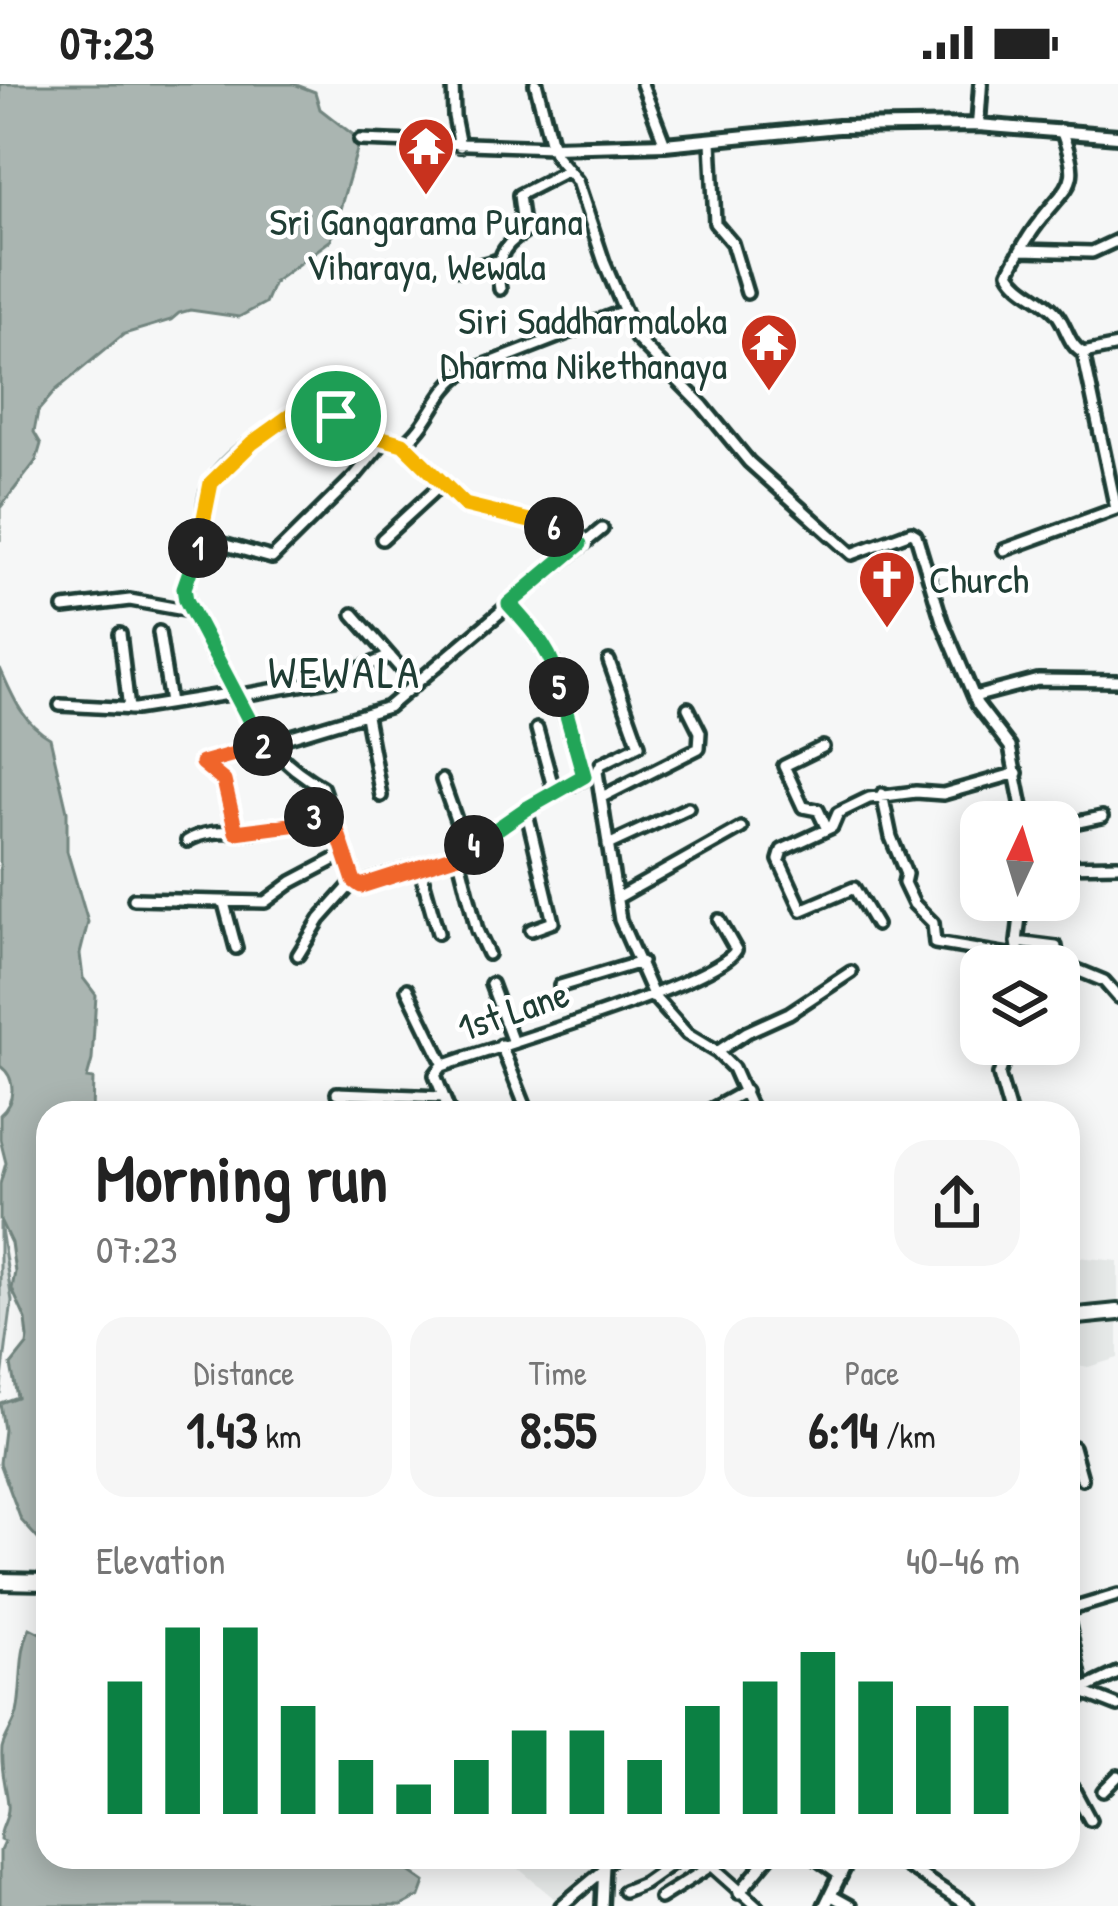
<!DOCTYPE html>
<html lang="en">
<head>
<meta charset="utf-8">
<style>
	body { margin:0; font-family:"Patrick Hand",sans-serif; background:#f6f6f6; color:#222; height:100vh; display:flex; flex-direction:column; font-size:45px; white-space:nowrap }
	* { box-sizing:border-box; margin:0 }
	p { font-size:39px; color:#767676 }
	.icon { flex:none; width:66px; height:66px; fill:none; stroke:currentColor; stroke-width:2; stroke-linecap:round; stroke-linejoin:round }
	.map { position:relative; flex:1; overflow:hidden }
	.details { position:absolute; left:36px; top:1017px; width:1044px; height:768px; display:flex; flex-direction:column; background:#fff; border-radius:36px; box-shadow:0 6px 30px #0003 }
	.details>* { flex:none }
	.needle { width:78px; rotate:4deg }
	.controls { position:absolute; left:960px; top:717px; display:grid; gap:24px }
	.controls a { display:grid; place-items:center; width:120px; height:120px; border-radius:24px; background:#fff; box-shadow:0 6px 30px #0003; font-size:60px }
	.pin { position:absolute; display:grid; place-items:center; width:102px; height:102px; color:#fff; margin:-51px; border:6px solid #fff; border-radius:50%; box-shadow:0 3px 12px #0007 }
	.km { position:absolute; width:60px; height:60px; margin:-30px; border-radius:50%; background:#222; color:#fff; font-size:33px; line-height:60px; text-align:center }
	.round { display:grid; place-items:center; flex:none; width:126px; height:126px; border-radius:36px; background:#f6f6f6 }
	.head { display:flex; align-items:center; justify-content:space-between; height:204px; padding:0 60px }
	h1 { font-size:66px; font-weight:700; line-height:90px }
	.stats { display:grid; grid-template-columns:repeat(3,1fr); gap:18px; height:204px; padding:12px 60px }
	.stats div { display:grid; align-content:center; border-radius:30px; background:#f6f6f6; text-align:center }
	.stats b { font-size:51px; font-weight:700 }
	.stats small { font-size:33px; font-weight:400 }
	.stats p { font-size:33px }
	.chart { height:336px; padding:24px 60px }
	.chart p { display:flex; justify-content:space-between }
	.chart svg { width:100%; height:216px; margin-top:12px; stroke:#0b8043; stroke-width:6 }
	.status { display:flex; justify-content:space-between; align-items:center; height:84px; padding:0 60px; background:#fff; direction:ltr }
	.status svg { height:33px; fill:currentColor }
	.map>svg:first-child { display:block }
	.built { fill:#e6e9e8 }
	.green { fill:#d6dcdb; stroke:#7a8c88; stroke-width:3 }
	.water { fill:#aab5b1; stroke:#72857f; stroke-width:3 }
	.lines { fill:none; stroke-linecap:round; stroke-linejoin:round }
	.minor-casing { stroke:#1f3d34; stroke-width:18 }
	.tertiary-casing { stroke:#1f3d34; stroke-width:20 }
	.primary-casing { stroke:#1f3d34; stroke-width:22 }
	.minor { stroke:#fff; stroke-width:9 }
	.tertiary { stroke:#fff; stroke-width:10 }
	.primary { stroke:#fff; stroke-width:14 }
	.split-1-casing { stroke:#fff; stroke-width:24 }
	.split-2-casing { stroke:#fff; stroke-width:24 }
	.split-3-casing { stroke:#fff; stroke-width:24 }
	.split-4-casing { stroke:#fff; stroke-width:24 }
	.split-5-casing { stroke:#fff; stroke-width:24 }
	.split-6-casing { stroke:#fff; stroke-width:24 }
	.split-7-casing { stroke:#fff; stroke-width:24 }
	.split-1 { stroke:#f5b400; stroke-width:15 }
	.split-2 { stroke:#22a559; stroke-width:15 }
	.split-3 { stroke:#f0652b; stroke-width:15 }
	.split-4 { stroke:#f0652b; stroke-width:15 }
	.split-5 { stroke:#22a559; stroke-width:15 }
	.split-6 { stroke:#22a559; stroke-width:15 }
	.split-7 { stroke:#f5b400; stroke-width:15 }
	.labels { text-anchor:middle; stroke-width:9; stroke-linejoin:round; paint-order:stroke }
	.poi-label { font-size:39px; fill:#1f3d34; stroke:#fff }
	.street-label { font-size:39px; fill:#1f3d34; stroke:#fff }
	.quarter-label { font-size:45px; letter-spacing:3px; fill:#1f3d34; stroke:#fff }
</style>
</head>
<body>
<div class="status"><b>07:23</b><svg viewBox="0 0 49 12"><path d="M0 12V9h3v3zM5 12V6h3v6zM10 12V3h3v9zM15 12V0h3v12zM26 1h20v11H26zM47 4h2v5h-2z"/></svg></div>
<div class="map">
<svg width="1118" height="1822" viewBox="0 0 1118 1822">
	<rect width="100%" height="100%" fill="#f6f7f7"/>
	<filter id="ink" filterUnits="userSpaceOnUse"><feTurbulence type="fractalNoise" baseFrequency=".00833" numOctaves="2"/><feDisplacementMap in="SourceGraphic" scale="24" xChannelSelector="R" yChannelSelector="G"/><feConvolveMatrix kernelMatrix="1 2 1 2 8 2 1 2 1" color-interpolation-filters="sRGB"/></filter>
	<g filter="url(#ink)">
		<!-- built -->
		<path class="built" d="M1068,1172L1118,1177V1274L1088,1283L1068,1279Z
			M505,1773H610L556,1816Z"/>
		<!-- green -->
		<path class="green" d="M0,1138L12,1217L0,1310Z"/>
		<!-- water -->
		<path class="water" d="M0,0H294L315,8L320,25L360,56L331,156L274,198L265,219L239,233L190,226L179,229L171,236L124,250L56,306L38,327L34,348L41,360L36,377L0,424V457Z
			M0,584C13,613 22,638 50,654L67,727V767L88,838L80,870L83,894L96,911L92,976L87,994L93,995L92,1029H48V1466L21,1436L0,1379L4,1346L0,1319L17,1313L11,1281L27,1261L28,1254L26,1236L12,1205L15,1188L11,1159L0,1136V1100L6,1079L0,1055V1031C15,1018 17,994 0,982Z
			M30,1544L42,1550L48,1547V1773H389L425,1798L420,1812L401,1822H0V1767L4,1758L0,1756C0,1742 10,1734 8,1720C6,1700 0,1685 2,1664C5,1652 14,1641 17,1629C23,1602 18,1571 30,1544Z"/>
		<g class="lines">
			<!-- minor casing -->
			<g class="minor-casing">
				<path id="minor" d="M453,0L454,32L460,62
					M642,0L665,60
					M360,56L552,63L556,72L577,97L604,178L636,254L703,322L749,378L852,470L911,448L916,451L942,537L977,620L1010,663L1025,738
					M711,57L715,139L732,159L747,209
					M1022,166L1092,168L1118,156
					M461,186L499,176
					M500,205C495,180 500,162 524,149L519,111L568,86
					M624,227L460,291C436,309 428,344 403,360L373,353L321,322L305,321C276,342 219,374 207,408C202,423 205,440 201,455C194,482 179,499 190,527C230,596 248,662 322,703L357,801L467,767L526,725L597,688L620,836L654,913L687,950L717,968L733,984L753,1029
					M1083,269L1118,262
					M403,360L465,421L554,443L568,448L580,460
					M201,454L272,474L354,393L384,357
					M382,455L443,399
					M1004,466L1116,425L1083,269C1067,260 1067,241 1055,228C1041,213 1018,206 1009,188C1017,172 1027,153 1039,138C1071,96 1082,102 1061,46
					M510,520L602,445
					M64,524L130,516L190,527
					M353,530L415,601
					M159,548L170,619
					M120,550L129,625
					M236,612L335,595L390,572
					M974,613L1038,596L1118,597
					M60,621L135,625L235,609
					M366,632L381,712
					M537,645L555,710
					M823,663L784,682L803,723L818,726L827,745
					M597,688L601,680L639,661L609,577
					M442,696L467,767
					M882,710L891,753L906,790L904,799L914,820L933,839L935,859L1020,873
					M602,713L699,664L700,648L688,624
					M526,725L553,838L531,846
					M1059,742L1102,733
					M236,748L224,697L202,679L388,623L510,520L553,577L564,628L584,692
					M187,757C209,744 230,749 254,747C282,745 305,737 330,725
					M608,761L688,724
					M458,771L477,846L488,870
					M419,782L438,849
					M1059,782L1118,781
					M617,814L741,744
					M134,815L265,818L292,798L345,770
					M224,819L236,864
					M876,841L854,804L802,826L779,776L782,766L832,743L838,729L869,714L916,708L943,710L1017,689
					M1017,858L1056,863L1058,878L1104,897L1118,913
					M298,871L320,835L354,797
					M1021,882L1017,858L1022,816
					M491,900L512,956
					M560,902L641,878
					M407,905L444,981
					M1009,960L999,991L1010,1029
					M501,961L528,1029
					M717,968L747,948L789,929L851,888
					M337,1009L443,1013
					M340,1009L346,1029
					M450,1029L435,991L442,982C492,964 716,900 736,866L719,836
					M705,1029L745,1007
					M1068,1323V1328
					M1068,1365L1073,1363L1082,1395
					M1068,1526L1118,1511
					M1082,1606L1118,1589
					M1085,1609L1118,1622
					M1068,1695L1090,1736
					M1103,1707L1118,1692
					M702,1773L757,1822
					M814,1773L841,1792
					M893,1773L968,1822
					M624,1807L644,1799L681,1773
					M739,1809L769,1773
					M832,1812L850,1822
					M660,1814L711,1782
					M561,1822L603,1787
					M602,1822L604,1781L615,1773"/>
			</g>
			<!-- tertiary casing -->
			<g class="tertiary-casing">
				<path id="tertiary" d="M536,0L552,63L665,60L838,43L978,41L1118,52
					M978,41L981,0
					M1068,1541L1082,1606L1080,1613L1068,1619
					M825,1822L849,1773"/>
			</g>
			<!-- primary casing -->
			<g class="primary-casing">
				<path id="primary" d="M1068,1233L1118,1228
					M0,1497L48,1498"/>
			</g>
			<!-- minor -->
			<use href="#minor" class="minor"/>
			<!-- tertiary -->
			<use href="#tertiary" class="tertiary"/>
			<!-- primary -->
			<use href="#primary" class="primary"/>
		</g>
	</g>
	<g class="lines" filter="url(#ink)">
		<!-- split-1 casing -->
		<g class="split-1-casing">
			<path id="split-1" d="M198,464L211,399L252,359L305,321L321,322L336,332"/>
		</g>
		<!-- split-2 casing -->
		<g class="split-2-casing">
			<path id="split-2" d="M198,464L184,504L186,516L263,662"/>
		</g>
		<!-- split-3 casing -->
		<g class="split-3-casing">
			<path id="split-3" d="M263,662L202,679L224,697L236,748L298,740L314,733"/>
		</g>
		<!-- split-4 casing -->
		<g class="split-4-casing">
			<path id="split-4" d="M314,733L330,725L354,797L361,802L458,771L474,761"/>
		</g>
		<!-- split-5 casing -->
		<g class="split-5-casing">
			<path id="split-5" d="M474,761L526,725L584,692L559,603"/>
		</g>
		<!-- split-6 casing -->
		<g class="split-6-casing">
			<path id="split-6" d="M554,443L568,448L580,460L509,520C532,546 554,568 559,603"/>
		</g>
		<!-- split-7 casing -->
		<g class="split-7-casing">
			<path id="split-7" d="M336,332L358,347L403,360L465,421L554,443"/>
		</g>
		<!-- split-1 -->
		<use href="#split-1" class="split-1"/>
		<!-- split-2 -->
		<use href="#split-2" class="split-2"/>
		<!-- split-3 -->
		<use href="#split-3" class="split-3"/>
		<!-- split-4 -->
		<use href="#split-4" class="split-4"/>
		<!-- split-5 -->
		<use href="#split-5" class="split-5"/>
		<!-- split-6 -->
		<use href="#split-6" class="split-6"/>
		<!-- split-7 -->
		<use href="#split-7" class="split-7"/>
	</g>
	<!-- icons -->
	<defs>
		<g id="temple-pin" transform="scale(3)"><path d="M0 17L-7.5 6A9.5 9.5 0 1 1 7.5 6Z" fill="#c8321e" stroke="#fff"/><path d="M0-6L5-2H3V0L6.5 2.5H4V6H1.5V3h-3V6H-4V2.5H-6.5L-3 0V-2H-5Z" fill="#fff"/></g>
		<g id="church-pin" transform="scale(3)"><path d="M0 17L-7.5 6A9.5 9.5 0 1 1 7.5 6Z" fill="#c8321e" stroke="#fff"/><path d="M-1.2-6h2.4v3.5h3.3v2.4h-3.3V6h-2.4V-.1h-3.3v-2.4h3.3Z" fill="#fff"/></g>
	</defs>
	<g fill-rule="evenodd">
		<use href="#temple-pin" x="426" y="62"/>
		<use href="#temple-pin" x="769" y="258"/>
		<use href="#church-pin" x="887" y="495"/>
	</g>
	<g class="labels">
		<!-- poi labels -->
		<g class="poi-label">
			<text x="426" y="151">Sri Gangarama Purana<tspan x="426" dy="45">Viharaya, Wewala</tspan></text>
			<text x="727" y="250" text-anchor="end">Siri Saddharmaloka<tspan x="727" dy="45">Dharma Nikethanaya</tspan></text>
			<text x="929" y="509" text-anchor="start">Church</text>
		</g>
		<!-- street labels -->
		<g class="street-label">
			<text transform="translate(513 926) rotate(-19)" y="14">1st Lane</text>
		</g>
		<!-- quarter labels -->
		<g class="quarter-label">
			<text x="345" y="604">WEWALA</text>
		</g>
	</g>
</svg>
<div class="controls">
<a><svg class="needle" viewBox="-14 -14 28 28"><path d="M0-13l5 13h-10z" fill="#e53935"/><path d="M0 13l5-13h-10z" fill="#767676"/></svg></a>
<a><svg class="icon" aria-label="layers" viewBox="0 0 24 24"><path d="M12 4l9 5-9 5-9-5zM3 14l9 5 9-5"/></svg></a>
</div>
<div class="pin" style="left:336px;top:332px;background:#1e9e55"><svg class="icon" aria-label="arrive" viewBox="0 0 24 24"><path d="M6 21V4h12l-3 4 3 4H6"/></svg></div>
<b class="km" style="left:198px;top:464px">1</b>
<b class="km" style="left:263px;top:662px">2</b>
<b class="km" style="left:314px;top:733px">3</b>
<b class="km" style="left:474px;top:761px">4</b>
<b class="km" style="left:559px;top:603px">5</b>
<b class="km" style="left:554px;top:443px">6</b>
<section class="details">
<div class="head"><div><h1>Morning run</h1><p>07:23</p></div><a class="round"><svg class="icon" aria-label="share" viewBox="0 0 24 24"><path d="M12 15V3M7 8l5-5 5 5M5 13v7h14v-7"/></svg></a></div>
<div class="stats">
<div><p>Distance</p><b>1.43<small> km</small></b></div>
<div><p>Time</p><b>8:55</b></div>
<div><p>Pace</p><b>6:14<small> /km</small></b></div>
</div>
<div class="chart"><p><span>Elevation</span>40–46 m</p>
<svg viewBox="0 0 160 44" preserveAspectRatio="none"><path d="M5 44V17M15 44V6M25 44V6M35 44V22M45 44V33M55 44V38M65 44V33M75 44V27M85 44V27M95 44V33M105 44V22M115 44V17M125 44V11M135 44V17M145 44V22M155 44V22"/></svg>
</div>
</section>
</div>
</body>
</html>
